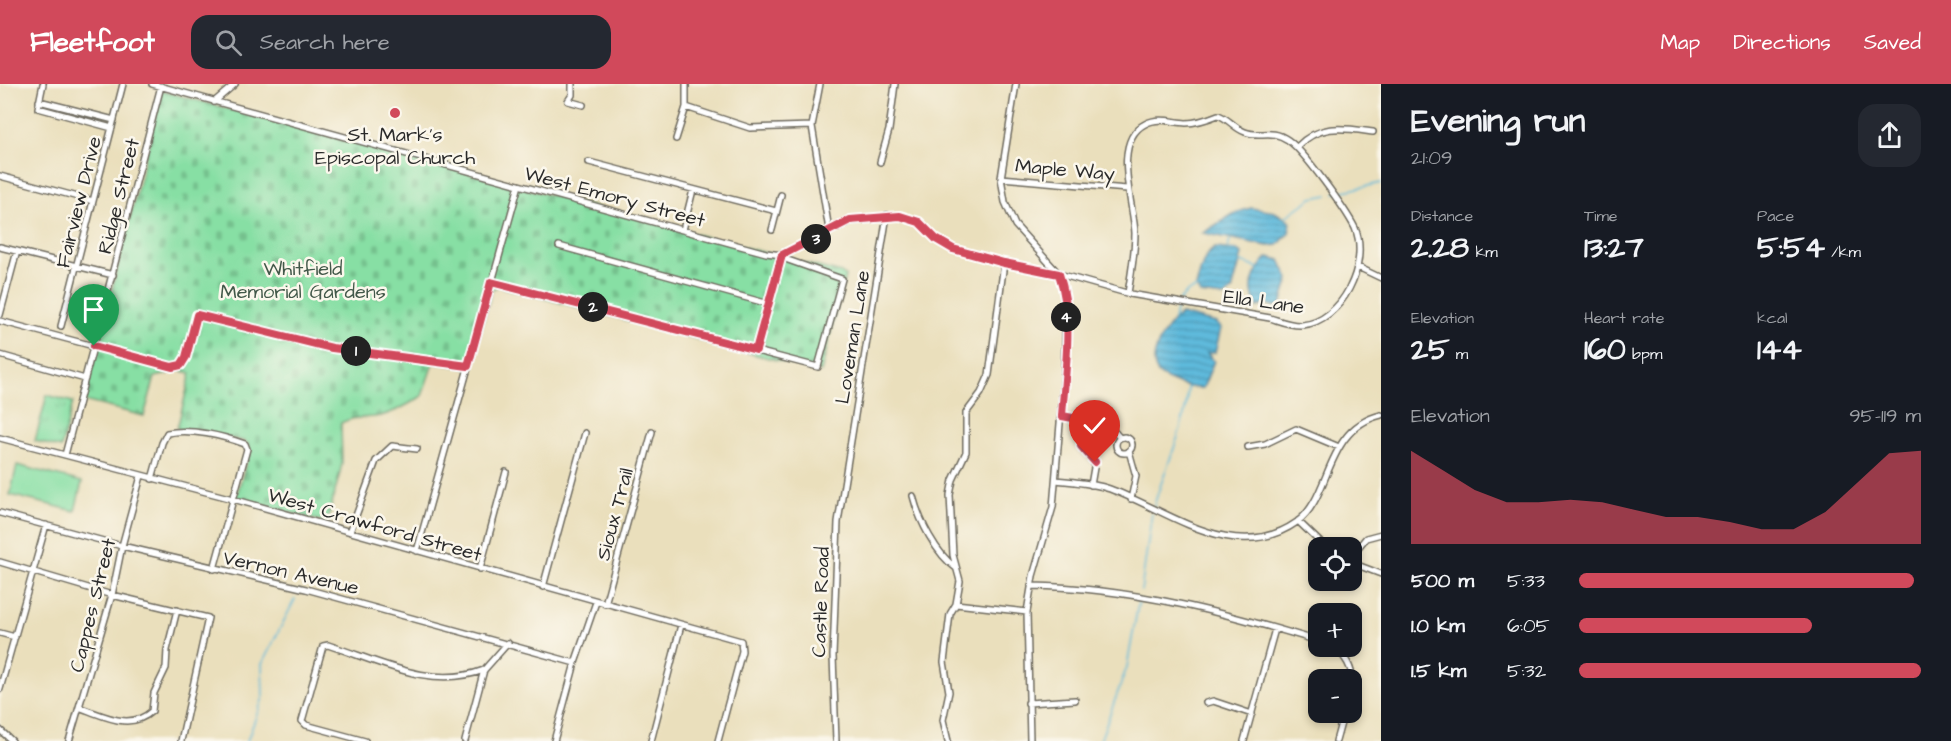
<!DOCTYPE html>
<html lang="en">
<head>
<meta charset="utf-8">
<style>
	body { margin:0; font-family:"Architects Daughter",sans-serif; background:#242831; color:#f1f3f6; height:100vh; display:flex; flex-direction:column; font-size:22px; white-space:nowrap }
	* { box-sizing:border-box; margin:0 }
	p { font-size:20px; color:#9ea1a6 }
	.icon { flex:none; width:33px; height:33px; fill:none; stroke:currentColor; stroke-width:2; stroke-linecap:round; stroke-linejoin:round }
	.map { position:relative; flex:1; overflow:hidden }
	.sheet { display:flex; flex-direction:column; background:#171b24; width:570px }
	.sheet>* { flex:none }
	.tools { position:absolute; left:1308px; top:453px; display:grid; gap:12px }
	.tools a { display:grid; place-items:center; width:54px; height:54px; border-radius:12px; background:#171b24; box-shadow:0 3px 9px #0003; font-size:30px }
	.pin { position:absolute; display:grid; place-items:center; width:51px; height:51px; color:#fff; margin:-62px -26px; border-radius:50% 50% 50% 0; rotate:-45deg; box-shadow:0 0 6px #0007 }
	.pin .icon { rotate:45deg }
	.km { position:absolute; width:30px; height:30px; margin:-15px; border-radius:50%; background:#222; color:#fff; font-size:16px; line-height:30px; text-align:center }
	.round { display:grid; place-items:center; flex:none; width:63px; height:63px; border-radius:18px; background:#242831 }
	.summary { display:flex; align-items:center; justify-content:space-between; height:102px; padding:0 30px }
	h1 { font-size:33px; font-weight:800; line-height:45px }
	.figures { display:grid; grid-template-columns:repeat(3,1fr); gap:9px; height:102px; padding:6px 30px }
	.figures div { display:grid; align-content:center }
	.figures b { font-size:30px; font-weight:800 }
	.figures small { font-size:16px; font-weight:400 }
	.figures p { font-size:16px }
	.chart { height:168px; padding:12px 30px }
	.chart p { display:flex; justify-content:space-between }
	.chart svg { width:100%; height:108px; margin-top:6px; fill:#d1495b; opacity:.7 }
	ul { padding:0 30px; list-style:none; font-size:20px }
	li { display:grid; grid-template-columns:96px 72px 1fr; align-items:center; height:45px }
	li i { height:15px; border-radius:8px; background:#d1495b }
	header { display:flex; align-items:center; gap:36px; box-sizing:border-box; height:84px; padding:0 30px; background:#d1495b; color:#fff }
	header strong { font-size:28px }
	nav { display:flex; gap:33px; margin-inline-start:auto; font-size:21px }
	.search { width:420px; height:54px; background:#242831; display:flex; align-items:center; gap:15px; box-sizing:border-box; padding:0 21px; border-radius:18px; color:#9ea1a6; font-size:22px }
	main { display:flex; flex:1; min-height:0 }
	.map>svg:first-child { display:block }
	.green { fill:#87dfa4; stroke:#598568; stroke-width:1.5 }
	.cemetery { fill:url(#cemetery-stones); stroke:#598568; stroke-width:1.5 }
	.park { fill:url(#park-tufts); stroke:#598568; stroke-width:1.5 }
	.water { fill:url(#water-rules); stroke:#447284; stroke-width:1.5 }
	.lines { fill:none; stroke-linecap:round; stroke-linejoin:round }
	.stream { stroke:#5ebadc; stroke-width:1.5 }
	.minor-casing { stroke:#6e6a5e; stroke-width:8 }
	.minor { stroke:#fff; stroke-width:5 }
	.route-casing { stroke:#fff; stroke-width:12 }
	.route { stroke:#d1495b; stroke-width:8 }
	.poi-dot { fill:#d1495b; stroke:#fbf7ec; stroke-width:2 }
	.labels { text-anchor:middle; stroke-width:5; stroke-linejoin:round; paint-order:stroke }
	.poi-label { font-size:20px; fill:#2b2b2b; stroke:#fbf7ec }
	.street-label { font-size:20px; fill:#2b2b2b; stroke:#fbf7ec }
	.park-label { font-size:20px; fill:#425849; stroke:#fbf7ec }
</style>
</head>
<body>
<header>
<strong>Fleetfoot</strong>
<div class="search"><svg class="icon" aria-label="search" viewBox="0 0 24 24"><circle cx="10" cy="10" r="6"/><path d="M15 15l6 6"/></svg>Search here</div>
<nav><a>Map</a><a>Directions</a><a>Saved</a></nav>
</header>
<main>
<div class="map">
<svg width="1381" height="657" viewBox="0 0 1381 657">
	<defs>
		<pattern id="cemetery-stones" width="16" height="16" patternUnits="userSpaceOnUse" patternTransform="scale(1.5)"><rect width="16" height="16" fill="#87dfa4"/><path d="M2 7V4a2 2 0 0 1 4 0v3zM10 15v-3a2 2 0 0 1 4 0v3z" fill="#75c08d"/></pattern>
		<pattern id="park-tufts" width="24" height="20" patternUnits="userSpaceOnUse" patternTransform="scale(1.5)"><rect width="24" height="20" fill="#87dfa4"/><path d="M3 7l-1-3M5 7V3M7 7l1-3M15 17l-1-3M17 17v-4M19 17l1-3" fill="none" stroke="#75c08d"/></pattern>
		<pattern id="water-rules" width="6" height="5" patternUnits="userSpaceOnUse" patternTransform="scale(1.5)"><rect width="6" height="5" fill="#5ebadc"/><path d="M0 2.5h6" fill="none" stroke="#4e97b3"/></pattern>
	</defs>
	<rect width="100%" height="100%" fill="#fbf7ec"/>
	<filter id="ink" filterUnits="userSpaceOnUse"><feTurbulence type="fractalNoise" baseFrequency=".0167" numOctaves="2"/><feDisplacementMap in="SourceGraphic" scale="12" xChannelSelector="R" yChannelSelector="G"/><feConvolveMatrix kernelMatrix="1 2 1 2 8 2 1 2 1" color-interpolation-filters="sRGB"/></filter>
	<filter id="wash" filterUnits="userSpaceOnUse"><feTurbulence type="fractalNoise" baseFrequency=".008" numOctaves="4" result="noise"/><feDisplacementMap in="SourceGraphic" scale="24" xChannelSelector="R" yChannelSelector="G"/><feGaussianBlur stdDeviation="1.35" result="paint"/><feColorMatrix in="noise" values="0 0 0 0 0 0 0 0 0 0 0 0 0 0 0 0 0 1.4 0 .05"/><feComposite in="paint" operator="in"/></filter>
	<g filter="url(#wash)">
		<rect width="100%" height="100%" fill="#eadfbc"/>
		<!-- green -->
		<path class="green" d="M17,381L82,398L75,427L10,411Z"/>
		<!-- cemetery -->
		<path class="cemetery" d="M162,7L841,189L845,192L821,288L498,202L492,205L470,284L433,279L422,312C408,321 390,331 374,333C361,334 353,333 341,339L342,380L327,439L236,414L249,369L248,360L244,357L177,345L191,289L173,285L168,290L155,293L144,332L84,317Z"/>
		<!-- park -->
		<path class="park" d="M47,311L73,318L61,364L35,357Z"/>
		<!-- water -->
		<path class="water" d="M1251,124L1275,128L1291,138L1289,149L1278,161L1268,162L1203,149L1235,129Z
			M1215,164L1237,166L1242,170L1232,207L1224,213L1200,210L1196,203C1200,189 1202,172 1215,164Z
			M1268,173L1280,176L1289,195L1281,220L1275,223L1268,220L1258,223C1246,205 1253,187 1268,173Z
			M1181,230L1216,239L1221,244L1215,269H1207L1214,277L1203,304C1194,305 1187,302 1179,300C1172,297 1162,294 1158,289C1145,272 1168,240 1181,230Z"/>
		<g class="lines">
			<!-- stream -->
			<path class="stream" d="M1335,109L1381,99
				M1284,134L1312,114L1328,111
				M1228,164L1230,156
				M1241,178L1258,184
				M1179,217L1188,207L1197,204
				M1174,236L1177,221
				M1154,422C1165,382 1186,345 1188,303
				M1141,507L1152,429
				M247,657L263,614L262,580L295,515
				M1100,657L1127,583L1139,515"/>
		</g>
	</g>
	<g filter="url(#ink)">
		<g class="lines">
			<!-- minor casing -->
			<g class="minor-casing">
				<path id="minor" d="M43,0L38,24L112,44
					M152,0L766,169L782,171L850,137L900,132L919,138L936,155L953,165L1004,179L1059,190L1130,210L1270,234C1280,237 1291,242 1302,241C1342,238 1370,179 1355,144C1346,126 1304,67 1288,56C1271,44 1260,54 1245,48C1234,44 1228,34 1218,31C1208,35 1197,39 1186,39C1172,38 1158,33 1145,40C1111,57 1134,121 1135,149C1135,169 1131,190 1128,209
					M572,0V11L568,17L583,21
					M820,0L812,42L829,146
					M1016,0L1001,94L1005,118L1015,141L1059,190L1064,205L1066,231L1064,292L1053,423L1033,492L1027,528L1030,657
					M39,17L114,36
					M214,18L235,0
					M686,23L750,44L812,42
					M676,55L686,23V0
					M1297,63C1320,39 1343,44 1373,48
					M589,78L776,127
					M880,78L889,46L895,0
					M0,92L93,117
					M1001,94L1127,105
					M683,146L693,106
					M772,146L781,111
					M559,162L769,220
					M0,163L113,191
					M1358,183L1381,194
					M491,198L818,283L842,195L788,176L782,171
					M0,231L17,167
					M0,237L172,283L181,281L186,273L197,231L332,264L468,282
					M61,242L123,0
					M756,266L782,171
					M0,271L85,295
					M1062,332C1083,335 1107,336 1120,354
					M1084,336L1081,362L1095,378L1091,401
					M1116 361a8 8 0 1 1 16 0a8 8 0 1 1-16 0Z
					M0,354L233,415L741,557L742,567L718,657
					M1248,363L1265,360L1296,345L1339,363
					M1129,367L1136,392L1131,415
					M65,371L161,2
					M152,395L162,359L167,349C191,344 223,352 245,360L247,365L214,485
					M1056,396C1074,398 1093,399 1110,405C1168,426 1235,482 1297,438C1332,413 1324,345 1381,331
					M913,412C919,436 936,470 956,484
					M0,429L122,462L306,505L575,579
					M1298,437L1326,464
					M350,448L376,377L392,362L417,365
					M417,467L519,101
					M1352,471L1366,454L1381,450
					M0,478L112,511L208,534L181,657
					M1352,479L1381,490
					M480,485L506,388
					M1031,502C1131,504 1223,528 1318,557
					M543,503L585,349
					M605,520L652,348
					M956,520L1027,528
					M0,549L15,553
					M1332,562C1345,570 1354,586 1352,601
					M0,605L46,441
					M1028,619L1075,616
					M1206,619L1213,617L1252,630
					M81,624C105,632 130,647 152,627L154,609L166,584L167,566L177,526
					M0,646L12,657
					M69,657L112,511L122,462L141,392
					M365,657L306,641L302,637L323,562L328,561C379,577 431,606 484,586
					M465,657L484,586L508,559
					M554,657L575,579L596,518
					M651,657L681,541
					M836,657L833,572L838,438L887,131
					M948,657L943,636L949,608L944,578L950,530L956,520L960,497L953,471L950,411L953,396L966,368V329L981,309L989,291L1004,179
					M1244,657L1275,545
					M1336,657L1344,628"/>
			</g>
			<!-- minor -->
			<use href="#minor" class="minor"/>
		</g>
	</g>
	<g class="lines" filter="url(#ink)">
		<!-- route casing -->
		<g class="route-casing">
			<path id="route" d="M94,262L172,283L181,281L186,273L197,231L332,264L468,282L491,198L756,266L782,171L850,136L900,132L919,138L936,155L953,165L1004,179L1059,190C1074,233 1065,287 1062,332L1084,336L1081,362L1095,378"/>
		</g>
		<!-- route -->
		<use href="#route" class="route"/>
	</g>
	<!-- markers -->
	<circle class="poi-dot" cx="395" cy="29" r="6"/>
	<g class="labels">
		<!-- poi labels -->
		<g class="poi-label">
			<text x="395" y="57">St. Mark's<tspan x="395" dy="23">Episcopal Church</tspan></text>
		</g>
		<!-- street labels -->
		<g class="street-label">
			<text transform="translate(1065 85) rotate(5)" y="7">Maple Way</text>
			<text transform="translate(118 112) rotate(-76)" y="7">Ridge Street</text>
			<text transform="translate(615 112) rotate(15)" y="7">West Emory Street</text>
			<text transform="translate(78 118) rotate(-76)" y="7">Fairview Drive</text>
			<text transform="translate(1264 217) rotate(8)" y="7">Ella Lane</text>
			<text transform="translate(852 253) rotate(-81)" y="7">Loveman Lane</text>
			<text transform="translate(614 430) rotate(-75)" y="7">Sioux Trail</text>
			<text transform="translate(375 440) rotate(16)" y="7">West Crawford Street</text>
			<text transform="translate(291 488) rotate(13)" y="7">Vernon Avenue</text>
			<text transform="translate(820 518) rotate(-88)" y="7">Castle Road</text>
			<text transform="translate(92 521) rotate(-76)" y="7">Cappes Street</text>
		</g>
		<!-- park labels -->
		<g class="park-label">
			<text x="303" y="191">Whitfield<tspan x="303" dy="23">Memorial Gardens</tspan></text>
		</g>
	</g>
</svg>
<div class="tools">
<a><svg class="icon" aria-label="locate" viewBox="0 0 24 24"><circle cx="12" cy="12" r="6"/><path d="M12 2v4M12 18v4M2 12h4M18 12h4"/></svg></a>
<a>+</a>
<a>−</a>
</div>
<div class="pin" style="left:94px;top:262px;background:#1e9e55"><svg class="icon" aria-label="arrive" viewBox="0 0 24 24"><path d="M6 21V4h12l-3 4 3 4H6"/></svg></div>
<div class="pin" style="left:1095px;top:378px;background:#d93025"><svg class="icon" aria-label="check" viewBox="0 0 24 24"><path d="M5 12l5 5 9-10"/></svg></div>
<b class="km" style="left:356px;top:267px">1</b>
<b class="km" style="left:593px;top:223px">2</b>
<b class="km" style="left:816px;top:155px">3</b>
<b class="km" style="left:1066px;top:233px">4</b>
</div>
<section class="sheet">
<div class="summary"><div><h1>Evening run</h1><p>21:09</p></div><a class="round"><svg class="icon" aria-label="share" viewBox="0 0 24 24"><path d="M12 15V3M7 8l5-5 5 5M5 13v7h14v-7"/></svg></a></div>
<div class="figures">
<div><p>Distance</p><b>2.28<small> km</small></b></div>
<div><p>Time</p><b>13:27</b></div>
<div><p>Pace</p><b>5:54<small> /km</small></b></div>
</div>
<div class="figures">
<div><p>Elevation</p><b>25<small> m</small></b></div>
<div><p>Heart rate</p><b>160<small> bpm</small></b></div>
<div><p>kcal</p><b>144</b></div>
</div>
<div class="chart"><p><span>Elevation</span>95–119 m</p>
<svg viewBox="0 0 160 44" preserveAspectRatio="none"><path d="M0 44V6L10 14L20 22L30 27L40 27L50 26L60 27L70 30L80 33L90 33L100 35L110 38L120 38L130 31L140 19L150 7L160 6V44z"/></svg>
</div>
<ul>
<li><b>500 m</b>5:33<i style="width:98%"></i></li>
<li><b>1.0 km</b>6:05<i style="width:68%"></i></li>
<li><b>1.5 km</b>5:32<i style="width:100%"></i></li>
</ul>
</section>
</main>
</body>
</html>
